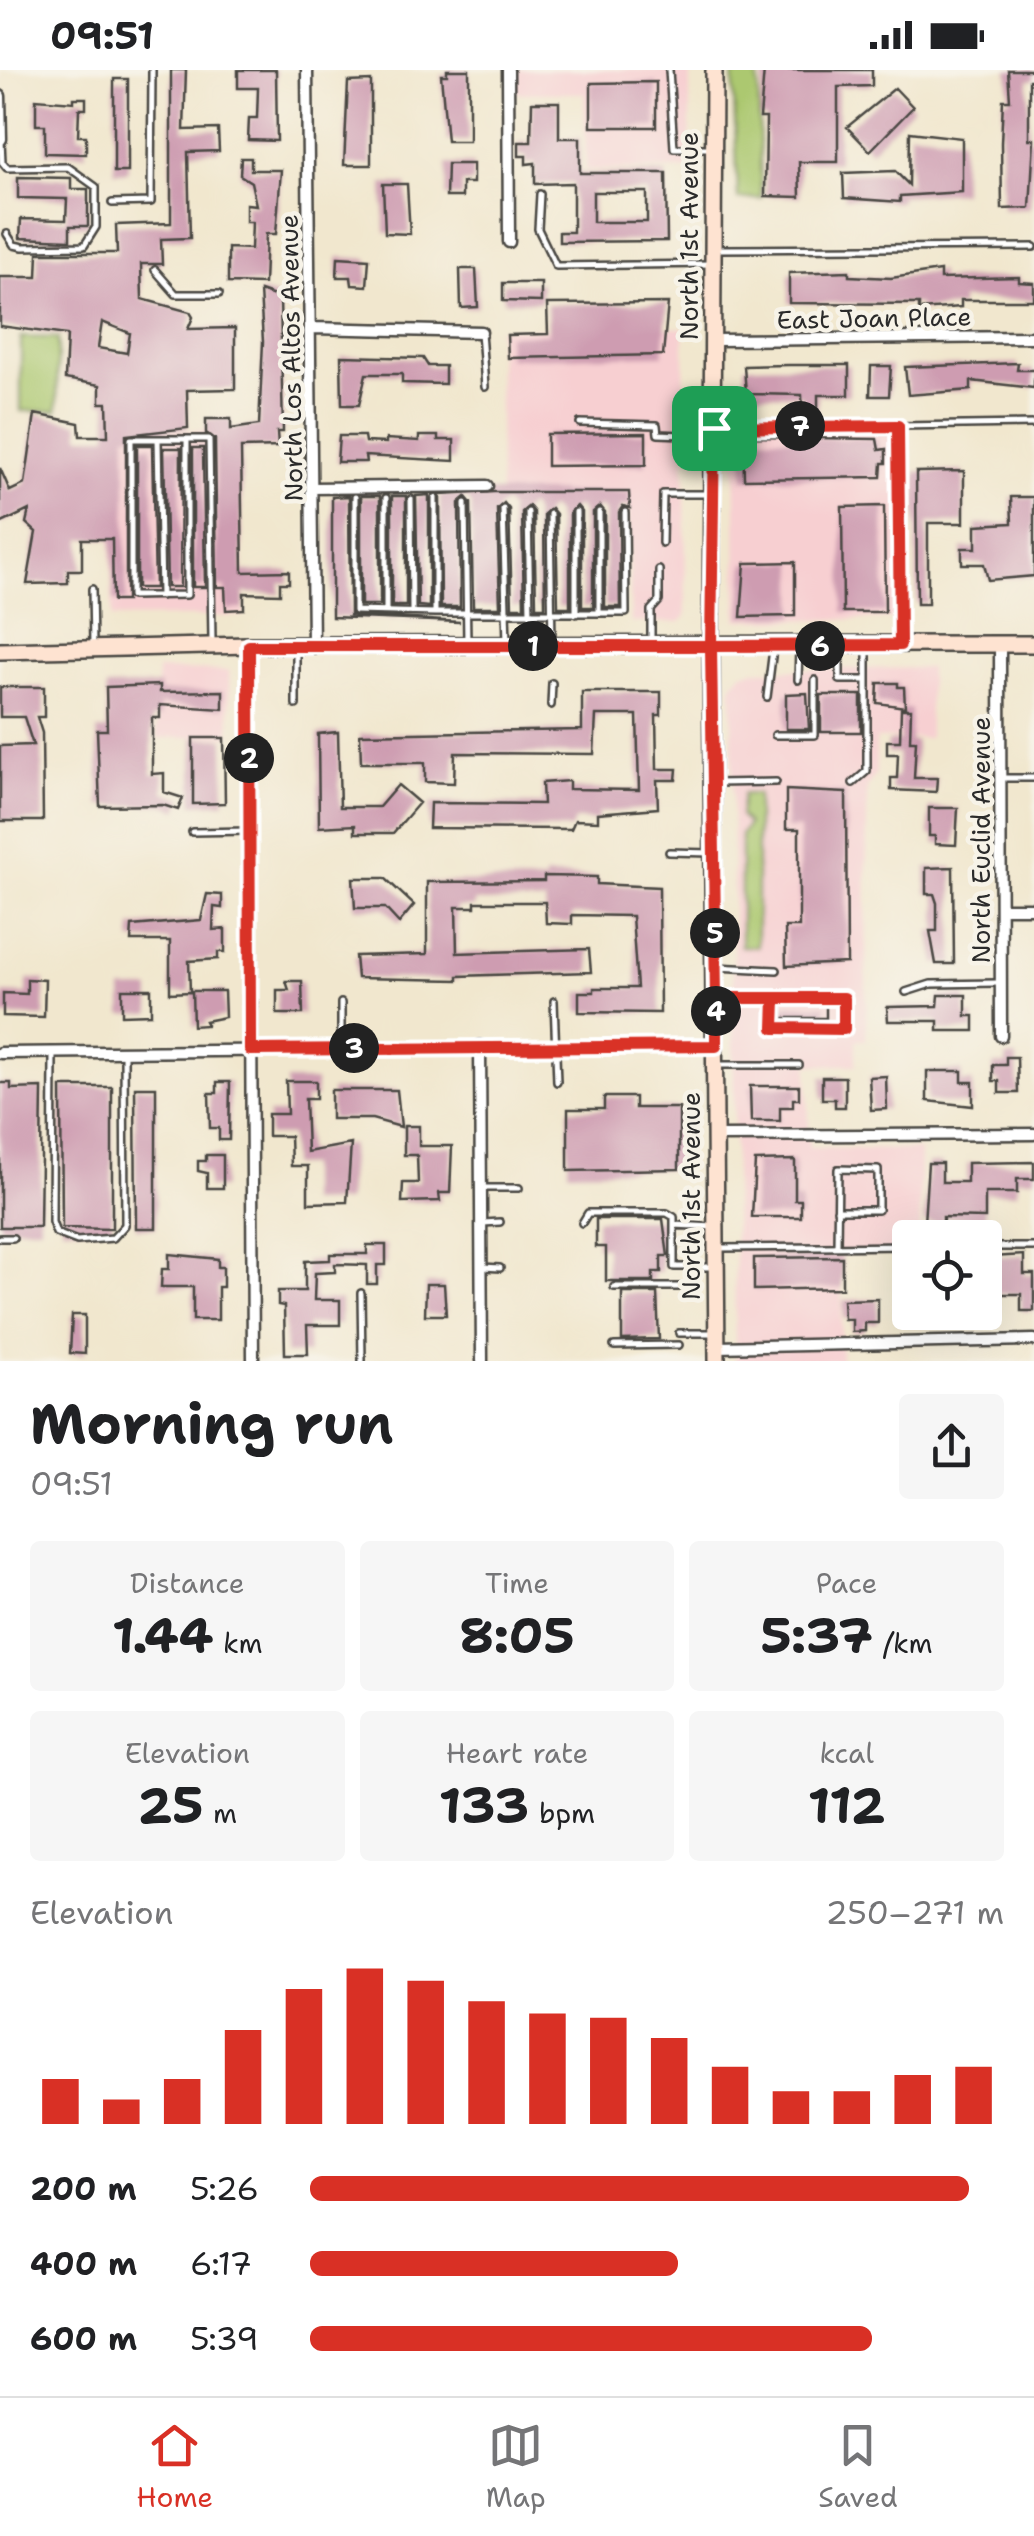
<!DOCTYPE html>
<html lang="en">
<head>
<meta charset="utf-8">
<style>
	body { margin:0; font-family:"Shantell Sans",sans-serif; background:#f6f6f6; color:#202124; height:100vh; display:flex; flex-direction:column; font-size:38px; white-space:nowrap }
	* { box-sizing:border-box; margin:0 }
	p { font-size:32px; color:#757577 }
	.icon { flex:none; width:55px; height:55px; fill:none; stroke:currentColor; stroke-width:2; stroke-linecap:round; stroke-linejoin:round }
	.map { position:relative; height:1291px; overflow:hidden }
	.drawer { display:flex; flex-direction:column; background:#fff; flex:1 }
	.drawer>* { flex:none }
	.controls { position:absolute; left:892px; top:1150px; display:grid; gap:20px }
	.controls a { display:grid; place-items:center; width:110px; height:110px; border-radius:10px; background:#fff; box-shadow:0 10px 40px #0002; font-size:50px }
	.pin { position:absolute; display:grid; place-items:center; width:85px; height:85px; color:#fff; margin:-42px; border-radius:20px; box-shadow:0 5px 15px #0006 }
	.km { position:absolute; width:50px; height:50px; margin:-25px; border-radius:50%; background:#222; color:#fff; font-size:28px; line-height:50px; text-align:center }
	.round { display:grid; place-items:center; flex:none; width:105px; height:105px; border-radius:10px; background:#f6f6f6 }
	.summary { display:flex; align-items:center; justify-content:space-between; height:170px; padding:0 30px }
	h1 { font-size:55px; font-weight:700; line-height:75px }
	.metrics { display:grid; grid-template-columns:repeat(3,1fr); gap:15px; height:170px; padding:10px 30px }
	.metrics div { display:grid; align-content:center; border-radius:10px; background:#f6f6f6; text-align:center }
	.metrics b { font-size:50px; font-weight:700 }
	.metrics small { font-size:28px; font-weight:400 }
	.metrics p { font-size:28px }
	.chart { height:280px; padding:20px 30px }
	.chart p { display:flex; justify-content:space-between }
	.chart svg { width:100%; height:180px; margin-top:10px; stroke:#d93025; stroke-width:6 }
	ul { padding:0 30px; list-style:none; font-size:32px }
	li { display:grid; grid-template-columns:160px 120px 1fr; align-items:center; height:75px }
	li i { height:25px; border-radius:12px; background:#d93025 }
	.status { display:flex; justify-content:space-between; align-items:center; height:70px; padding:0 50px; background:#fff; direction:ltr }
	.status svg { height:28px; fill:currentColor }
	.dock { display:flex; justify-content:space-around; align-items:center; height:140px; border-top:2px solid #e0e0e0; background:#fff; font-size:28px; color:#757577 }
	.dock a { display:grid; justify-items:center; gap:5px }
	.dock .on { color:#d93025 }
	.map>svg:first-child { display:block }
	.built { fill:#f7cfd1 }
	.green { fill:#acc86f; stroke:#6c7a4d; stroke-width:2.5 }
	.building { fill:#ce9cb1; fill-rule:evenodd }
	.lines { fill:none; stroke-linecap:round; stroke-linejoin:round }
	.service-casing { stroke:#494743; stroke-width:10 }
	.minor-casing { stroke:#494743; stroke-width:15 }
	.secondary-casing { stroke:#494743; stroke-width:20 }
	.service { stroke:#fff; stroke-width:5 }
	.minor { stroke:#fff; stroke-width:10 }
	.secondary { stroke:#fee3d1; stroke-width:15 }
	.route-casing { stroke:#fff; stroke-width:20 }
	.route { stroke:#d93025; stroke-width:12 }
	.labels { text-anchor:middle; stroke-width:9; stroke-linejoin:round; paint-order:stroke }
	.street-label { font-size:25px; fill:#2b2b2b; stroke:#f7f3e8 }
</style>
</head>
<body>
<div class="status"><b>09:51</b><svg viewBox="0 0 49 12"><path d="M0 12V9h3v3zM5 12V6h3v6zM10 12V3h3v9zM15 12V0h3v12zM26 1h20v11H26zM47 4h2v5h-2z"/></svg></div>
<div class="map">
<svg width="1034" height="1291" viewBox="0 0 1034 1291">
	<rect width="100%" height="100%" fill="#f7f3e8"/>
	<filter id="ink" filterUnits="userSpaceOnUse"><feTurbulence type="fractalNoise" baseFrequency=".01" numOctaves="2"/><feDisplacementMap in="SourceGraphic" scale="20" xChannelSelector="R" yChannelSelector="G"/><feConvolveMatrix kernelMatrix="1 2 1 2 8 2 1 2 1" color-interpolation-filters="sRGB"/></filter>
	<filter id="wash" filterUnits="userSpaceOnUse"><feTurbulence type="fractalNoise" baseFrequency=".0048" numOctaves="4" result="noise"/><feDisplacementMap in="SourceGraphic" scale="40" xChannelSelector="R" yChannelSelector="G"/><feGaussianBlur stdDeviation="2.25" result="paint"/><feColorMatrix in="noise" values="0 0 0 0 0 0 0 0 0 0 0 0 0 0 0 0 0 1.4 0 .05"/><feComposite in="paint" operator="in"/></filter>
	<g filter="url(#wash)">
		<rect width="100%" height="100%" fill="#f1e7ce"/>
		<!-- built -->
		<path class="built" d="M513,0H690V99L586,100L584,23H514Z
			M684,258L686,546L680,552L631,553L628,422H500L498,259Z
			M904,348L906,549L737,550L735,350Z
			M234,360L236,392H241L244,546L112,548L109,362Z
			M929,598V668L876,669V704L867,718L866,970H856V995H808L809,1078L920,1080V1167L910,1168V1183L842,1185L841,1291H735L732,615L742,603L753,600Z
			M157,600L229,601L230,666L157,668Z"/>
		<!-- green -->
		<path class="green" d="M733,0H758L761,128L738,129Z
			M21,267L58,268L57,341H21Z
			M743,724H757V877L741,876V765L748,754L740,746Z"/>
		<g id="blocks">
			<!-- building -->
			<path class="building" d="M171,0H186L184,60L218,59L219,81L188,82L190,168L161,169L162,194H141L142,229L190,242L193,247L188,259L235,258V319L187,320L188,358L126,365V531H113L112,469H82V500H68V513L27,514L36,462L26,453L29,440L0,454V398L10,421L25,414L35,344L79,353L80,366H108L107,333H100V315L65,309L67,265L0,256V207H37L38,183H117L116,155L171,153ZM102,252L130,263L127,283L98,278Z
				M238,0H276L277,71L248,70L249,48H257L258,18H238Z
				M447,0H469V71H447L441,5H447Z
				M764,0H872V16L838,17V92H799L800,127L765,126L766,48H760Z
				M1008,0H1034V10H1029V69H1034L1030,138L1002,139L1001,73L1003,30H1010Z
				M114,9H128V102H114Z
				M371,11V95H344L348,12Z
				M656,12V57H591V13Z
				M895,18L913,37L870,81L847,57Z
				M74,28H86V39H79L78,66H86V84L45,83V55H36V29L74,32Z
				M532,32H559V68H580V103H666L667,171L559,172V162H573V113L535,114V93L526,94V86H519V72H531ZM593,122H647V152H593Z
				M910,62L962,68V122L900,126V132L844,128L843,103L895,101L909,115Z
				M241,88H251V100H281L276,164H266L264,214L228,213V178L251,179L252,152H246V134L256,135L251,112L240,105Z
				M447,94H473V113H462V127H446Z
				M18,107L71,108V119H88V156H70V170L20,168L21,149L66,150L67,129L18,128Z
				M383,114H407L410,164L385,163Z
				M338,187L369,189L367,216L352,215L351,207H337Z
				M460,199H476L478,237L461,238Z
				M849,201V206L891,208L940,201V209L1019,207V212L1034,213V230H961V237L919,240V234L789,233V203Z
				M503,213H541V232L503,231Z
				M260,221L280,228L283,362H277L278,377L241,378L243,502L289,501V513H280V524L244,523V539L226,540L225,517H217L215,369L206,363V349H231V359L259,355L263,272Z
				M668,233L663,285L508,288L507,265L548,264L547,234Z
				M341,286L423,288L428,296H445V314L402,313V304H366L359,335H342Z
				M1018,293L1017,300H1034V318L971,311V320L908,325L905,297Z
				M789,295H849V325H818V346L803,347L802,325L746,324L744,296Z
				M871,296H891L889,326H870Z
				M646,363V395L547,396V364Z
				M339,366H364L365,372L386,373V369L419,371V366H438V370H454V391L365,386L366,392H337Z
				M743,367L877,369L879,380L886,379V393H882L881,407L744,409Z
				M137,375H152L155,518H137Z
				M164,378H181L180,517H167Z
				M193,378H203L205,517H193Z
				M964,401V453H928V534H917L916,402Z
				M494,422H629L630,438L623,436L619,442L620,537H605V442L600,436L593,442V537H582V442L577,436L570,442V537H558L556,444L551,438L544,444L545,537H536L534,442L529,436L522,442L524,537H512L509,439L504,433L497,439L500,537H473L471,433L466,427L459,433L460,537H441L440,425Z
				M429,425V537L418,536L416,426Z
				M349,426L350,545L460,552L332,547V427Z
				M380,426V535H361V426Z
				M406,426V536H392V426Z
				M1011,427H1034V506L988,510L984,494H962V478H976V455L1012,453Z
				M884,436L885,542H843L842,437Z
				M795,492V546L741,547L745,493Z
				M878,613H898V617H904L905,637L877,633Z
				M160,615V622L223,621V639L160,635V648H152V704L164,703V722L183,728L178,740L163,735L100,736L97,660H107L106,617Z
				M0,617H44V647H37L42,663L43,751H0V676L33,675L24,647H0Z
				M582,622H661V645H656L657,699H677L676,710H657L658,738L598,743V751L575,750L571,759L429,758L430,733L543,734L542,713L569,711V719L639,720L637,645H596L594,684L455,683L454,713L425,712V693H361L360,664L582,660Z
				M807,623L809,659H786V624Z
				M821,625H861V662H821Z
				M901,639H911L910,671H916L914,708H937L936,722L891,720V708H897L898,684H887V671H900Z
				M338,662L340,737H379L398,715L419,733L393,763H355V755L319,757L318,664Z
				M193,668H224L225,733L193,734Z
				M786,720L846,723L847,893L786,896L785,857H799V759H786Z
				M929,738H958L956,775L935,774V766H929Z
				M953,797L954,894H936L930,861H937V833L934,824H926V798Z
				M544,806L597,807V814L659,817L660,943L579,942V922H594V918H637L632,846L572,845V854L546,853L545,832H475V837H456L457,883L589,879L591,902L458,906V910L357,908L355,886L427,884V812L544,811Z
				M353,808H385L414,835L399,853L385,838H355Z
				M207,824L222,825V838L214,837L213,860L225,859V882H218V889L189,891L190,922L170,923V871H131L132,856L201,850Z
				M27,909L45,910L44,947L3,946V923L27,924Z
				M286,911H302L303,944H277V920H289Z
				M122,919H151V944L122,945Z
				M192,921H224L225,947L205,951L207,955L193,956Z
				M939,925H966V946H974V961H938V951H888L887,937L938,936Z
				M782,935H826V948H782Z
				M1006,987H1017L1018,1023H999V1011H993V995H1006Z
				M927,1001H962V1012H973V1036L927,1031Z
				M886,1006L887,1039L871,1040L869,1007Z
				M822,1007H845V1037H835V1029H822Z
				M286,1011H316V1029H305L307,1082L351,1074L347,1132L308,1133V1096H291L290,1066H268V1044H287Z
				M217,1012H230L229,1070H219V1058H210L209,1023H217Z
				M0,1013H11V1019L42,1018L40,1157H0Z
				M750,1016H799V1029H793V1037H780V1051H751Z
				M61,1017H112V1159L62,1158Z
				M135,1017H156V1158H136Z
				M331,1020H397L401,1057L372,1049H331Z
				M604,1027H635V1038H679V1099L568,1101V1039H604Z
				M404,1056H419V1076H452L450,1123H439L440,1131L402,1132L403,1113H418L417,1085H404Z
				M206,1085H223V1118H207V1103L198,1101V1091H206Z
				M795,1090V1130H801V1147H752L755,1091Z
				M1034,1092V1109H1017V1123H985V1148L943,1147V1153H924L928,1093H942V1112H967V1093Z
				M596,1149H663L668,1186H661V1202H653V1211H606V1177H596Z
				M367,1175H386V1195H377V1214H367V1195L335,1194V1202L315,1203L314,1230H340V1255H307L308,1284H285L284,1236L278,1235V1221H305V1191L330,1190V1184H367Z
				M169,1184L218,1189V1197H223V1217H218V1250H193V1217H161L162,1199H169Z
				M1024,1185V1204H1034V1241H1021V1224H985L992,1187Z
				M842,1187V1218L754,1220V1188Z
				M426,1214H444L446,1245H425Z
				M622,1223H657L659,1269L622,1270Z
				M878,1229V1253H865V1261L852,1262V1249H844L843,1230Z
				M72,1245H85V1284L70,1283Z"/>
		</g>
	</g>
	<g filter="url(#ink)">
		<use href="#blocks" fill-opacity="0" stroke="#494743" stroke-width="2.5"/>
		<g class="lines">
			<!-- service casing -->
			<g class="service-casing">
				<path id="service" d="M669,0L674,78H713
					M1,70L2,92L7,98L68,97L96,117V157L84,176L23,177L14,175L7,164
					M540,124L538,159L556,196L712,194
					M112,133L151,132L152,0
					M717,179L1034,177
					M155,200L176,224H219
					M481,262L485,317
					M580,353L657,355L658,364L709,366
					M898,356L1034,354
					M715,357L898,356L900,572
					M158,369L161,526
					M187,369V525L131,526V369H209L212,572
					M355,427V541L435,543V428
					M386,428V540
					M411,429L412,541
					M465,433L467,573
					M503,439L507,573
					M528,442L530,544
					M576,442V544
					M599,442V543
					M550,444L552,573
					M662,473L663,424H711
					M92,519L93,576
					M435,543H626L625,442
					M651,573V540L659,531V500
					M296,578V635
					M840,578V610H867
					M798,610L799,578
					M767,627L773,579
					M551,635L552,613
					M775,665H815V610
					M1002,708H1034
					M716,713L776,712
					M853,713L867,701V577
					M192,762L249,761
					M669,782L711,783
					M715,897L777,900
					M906,922L931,914L998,913
					M718,928L844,929V959L775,958V928
					M554,931L557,1012
					M341,933V978
					M53,983L52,1152L56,1163L77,1171L113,1168L125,1155L124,984
					M719,995H799
					M483,1118H519
					M837,1140H878V1100L838,1099L837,1177
					M483,1153L500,1152
					M582,1153L588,1143H667L674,1147V1197H714
					M674,1155L714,1157
					M0,1168H13
					M985,1177H1034
					M720,1178L910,1176
					M483,1197L500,1198
					M614,1217H679
					M361,1223L362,1291
					M679,1263H716
					M614,1276L679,1275"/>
			</g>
			<!-- minor casing -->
			<g class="minor-casing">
				<path id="minor" d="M307,0L313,576
					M508,0L509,172
					M0,26L1,69
					M311,258L481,262
					M715,270L1034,267
					M312,418L487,416
					M249,575L253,1291
					M1000,575L1001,966
					M1001,838H1034
					M480,976L482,1291
					M0,983L716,976
					M717,1066L1034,1064
					M717,1277L1034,1270"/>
			</g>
			<!-- secondary casing -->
			<g class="secondary-casing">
				<path id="secondary" d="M714,0L711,576L717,1291
					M0,581L249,575L1034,574"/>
			</g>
			<!-- service -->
			<use href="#service" class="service"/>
			<!-- minor -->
			<use href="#minor" class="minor"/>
			<!-- secondary -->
			<use href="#secondary" class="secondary"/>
		</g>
	</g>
	<g class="lines" filter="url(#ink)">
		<!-- route casing -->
		<g class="route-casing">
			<path id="route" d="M714,358L711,576H249L250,980L716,976V928H844V959L774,958L775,928H716L711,576L900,575L898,356L714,358"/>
		</g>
		<!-- route -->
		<use href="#route" class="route"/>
	</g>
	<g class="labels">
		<!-- street labels -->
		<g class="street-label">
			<text transform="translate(689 166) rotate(-90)" y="9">North 1st Avenue</text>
			<text transform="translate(874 248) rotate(-1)" y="9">East Joan Place</text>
			<text transform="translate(291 288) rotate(-91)" y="9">North Los Altos Avenue</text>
			<text transform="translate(981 770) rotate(-90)" y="9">North Euclid Avenue</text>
			<text transform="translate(691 1126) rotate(-90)" y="9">North 1st Avenue</text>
		</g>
	</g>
</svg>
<div class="controls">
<a><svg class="icon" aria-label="locate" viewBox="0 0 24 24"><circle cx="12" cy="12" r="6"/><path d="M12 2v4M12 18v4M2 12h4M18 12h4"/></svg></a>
</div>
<div class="pin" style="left:714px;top:358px;background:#1e9e55"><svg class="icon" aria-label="arrive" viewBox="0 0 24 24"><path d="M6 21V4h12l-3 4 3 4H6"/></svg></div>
<b class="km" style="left:533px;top:576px">1</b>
<b class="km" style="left:249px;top:688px">2</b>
<b class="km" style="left:354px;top:978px">3</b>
<b class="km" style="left:716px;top:941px">4</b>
<b class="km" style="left:715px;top:863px">5</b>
<b class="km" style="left:820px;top:576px">6</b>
<b class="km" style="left:800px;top:356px">7</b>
</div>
<section class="drawer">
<div class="summary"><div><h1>Morning run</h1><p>09:51</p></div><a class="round"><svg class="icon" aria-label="share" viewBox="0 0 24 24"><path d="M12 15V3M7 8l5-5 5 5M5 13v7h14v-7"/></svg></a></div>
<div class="metrics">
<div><p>Distance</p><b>1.44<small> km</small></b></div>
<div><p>Time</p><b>8:05</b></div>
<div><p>Pace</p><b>5:37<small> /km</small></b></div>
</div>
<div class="metrics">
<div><p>Elevation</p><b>25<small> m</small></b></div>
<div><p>Heart rate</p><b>133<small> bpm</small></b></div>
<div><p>kcal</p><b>112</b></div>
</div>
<div class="chart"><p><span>Elevation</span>250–271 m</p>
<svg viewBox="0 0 160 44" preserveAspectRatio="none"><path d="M5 44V33M15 44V38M25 44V33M35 44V21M45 44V11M55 44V6M65 44V9M75 44V14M85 44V17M95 44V18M105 44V23M115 44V30M125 44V36M135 44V36M145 44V32M155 44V30"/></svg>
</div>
<ul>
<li><b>200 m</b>5:26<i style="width:95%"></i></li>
<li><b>400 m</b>6:17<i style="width:53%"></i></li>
<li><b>600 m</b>5:39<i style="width:81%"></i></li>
</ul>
</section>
<nav class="dock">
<a class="on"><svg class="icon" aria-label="home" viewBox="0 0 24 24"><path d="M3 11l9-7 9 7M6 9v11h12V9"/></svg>Home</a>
<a><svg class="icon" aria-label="map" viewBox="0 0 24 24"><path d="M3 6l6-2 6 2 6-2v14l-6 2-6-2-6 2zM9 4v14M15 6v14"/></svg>Map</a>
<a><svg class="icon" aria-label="saved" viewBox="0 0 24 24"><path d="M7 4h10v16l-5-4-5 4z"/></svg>Saved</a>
</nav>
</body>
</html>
